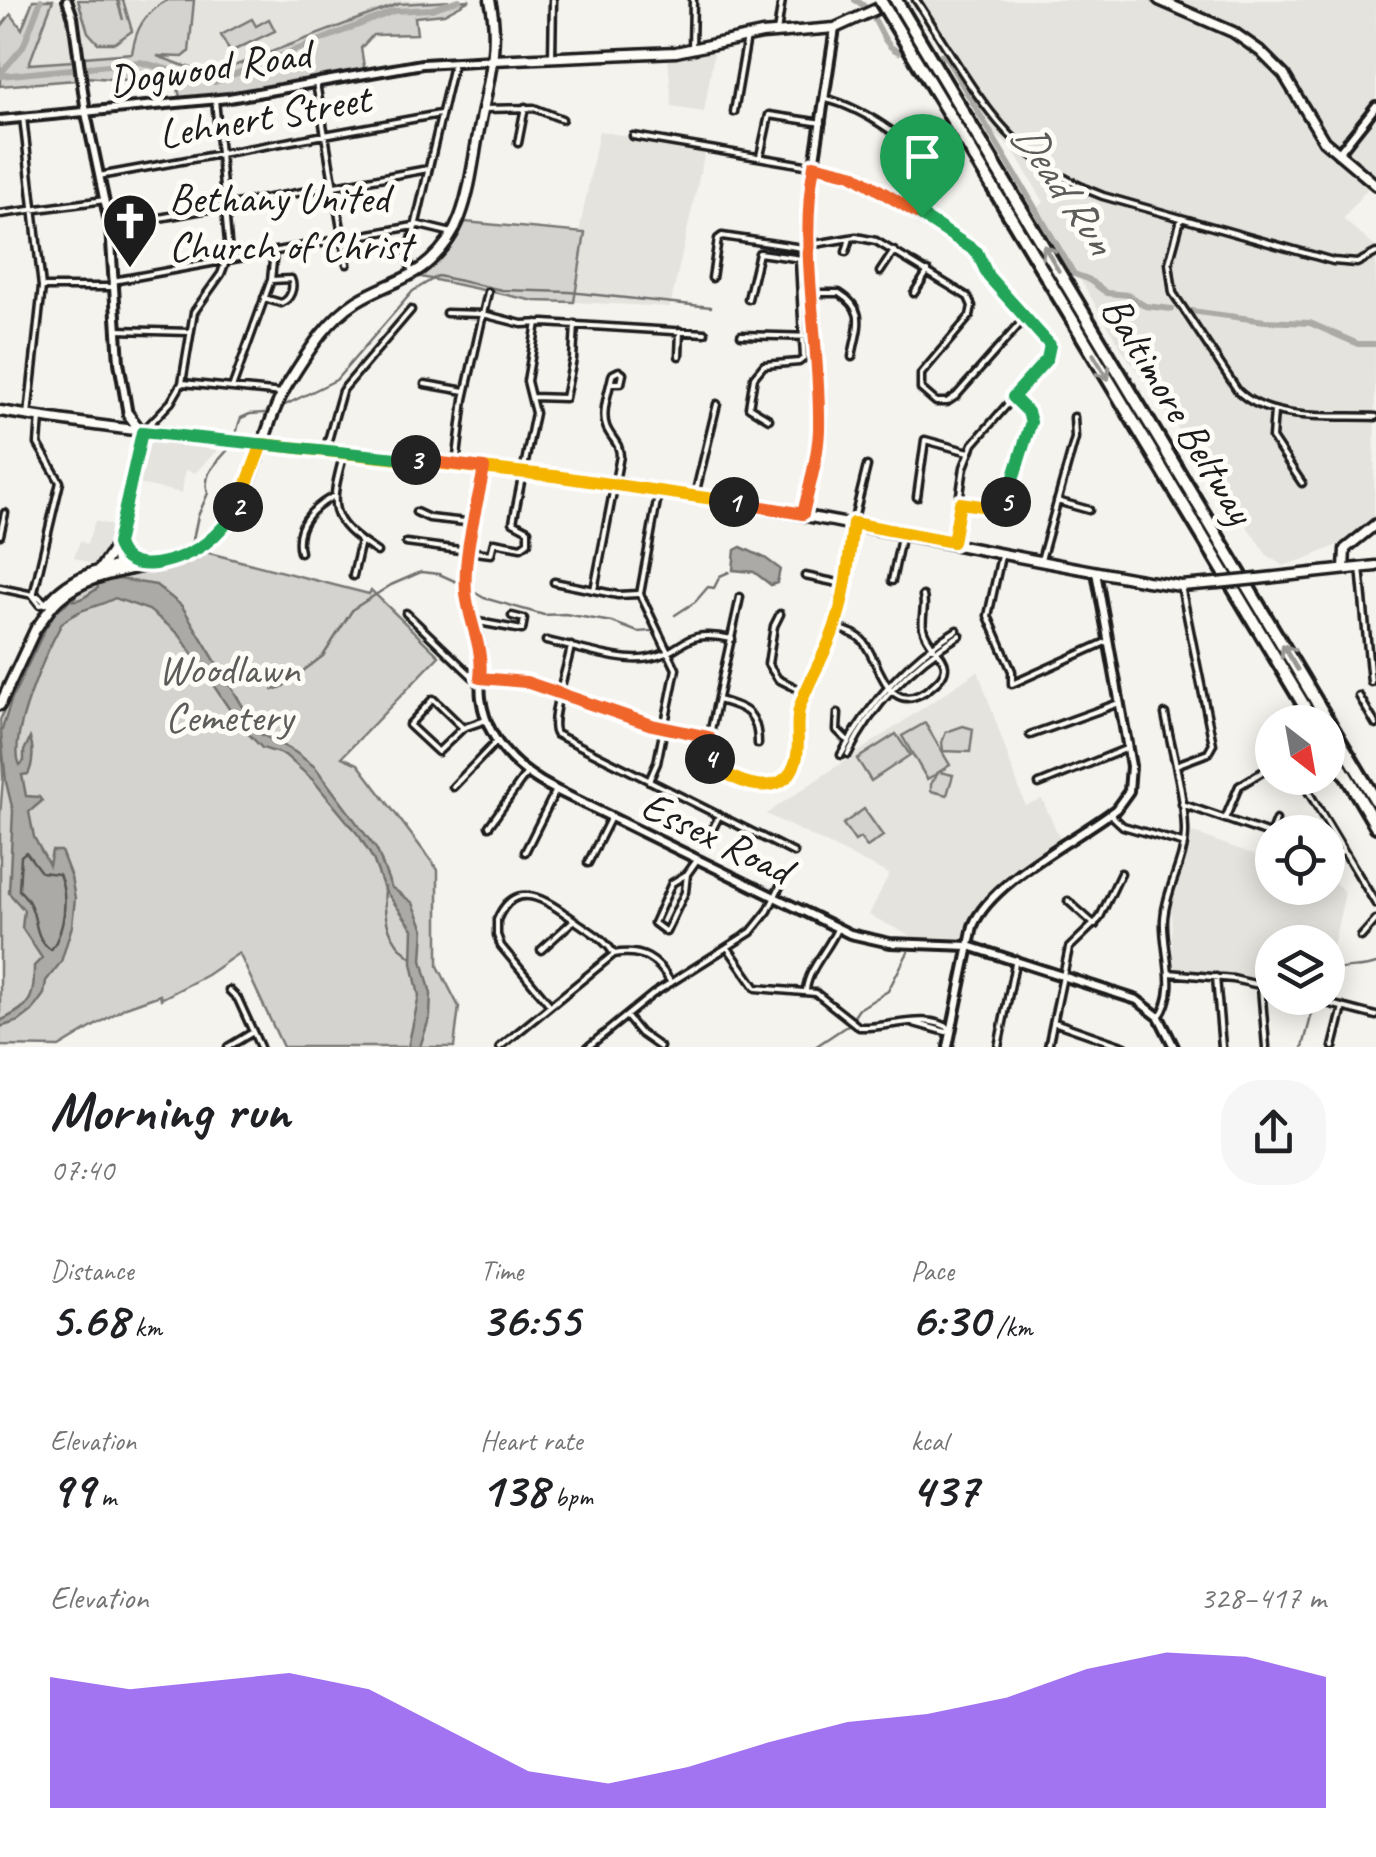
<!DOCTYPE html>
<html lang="en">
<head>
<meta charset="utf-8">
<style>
	body { margin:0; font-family:Caveat,sans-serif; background:#f6f6f6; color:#202124; height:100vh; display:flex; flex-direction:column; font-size:38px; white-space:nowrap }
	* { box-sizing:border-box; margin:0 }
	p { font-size:32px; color:#757577 }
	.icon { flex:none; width:55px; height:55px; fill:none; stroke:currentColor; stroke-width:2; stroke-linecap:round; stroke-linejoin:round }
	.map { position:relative; height:1047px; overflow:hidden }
	.side { display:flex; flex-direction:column; background:#fff; flex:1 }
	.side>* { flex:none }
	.needle { width:65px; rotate:149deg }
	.controls { position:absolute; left:1255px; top:705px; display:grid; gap:20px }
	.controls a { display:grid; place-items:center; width:90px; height:90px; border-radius:50%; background:#fff; box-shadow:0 5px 25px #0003; font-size:50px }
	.pin { position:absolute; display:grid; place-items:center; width:85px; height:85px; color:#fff; margin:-102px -42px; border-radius:50% 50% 50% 0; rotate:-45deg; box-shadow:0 0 10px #0007 }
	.pin .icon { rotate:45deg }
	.km { position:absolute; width:50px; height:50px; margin:-25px; border-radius:50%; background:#222; color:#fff; font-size:28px; line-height:50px; text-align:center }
	.round { display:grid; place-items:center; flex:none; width:105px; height:105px; border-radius:40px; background:#f6f6f6 }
	.head { display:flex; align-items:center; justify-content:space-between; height:170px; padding:0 50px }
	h1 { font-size:55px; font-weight:700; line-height:75px }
	.figures { display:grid; grid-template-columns:repeat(3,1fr); gap:15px; height:170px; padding:10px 50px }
	.figures div { display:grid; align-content:center }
	.figures b { font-size:50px; font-weight:700 }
	.figures small { font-size:28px; font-weight:400 }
	.figures p { font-size:28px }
	.chart { height:280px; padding:20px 50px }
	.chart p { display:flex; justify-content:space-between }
	.chart svg { width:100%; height:180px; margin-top:10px; fill:#7c3aed; opacity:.7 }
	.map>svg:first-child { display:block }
	.built { fill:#e4e3de }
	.green { fill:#d4d3cf; stroke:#787876; stroke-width:2.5 }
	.water { fill:#abaaa6; stroke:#72716f; stroke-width:2.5 }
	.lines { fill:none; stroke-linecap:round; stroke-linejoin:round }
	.shore { stroke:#555553; stroke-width:2.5 }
	.stream { stroke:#72716f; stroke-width:2.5 }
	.river { stroke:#abaaa6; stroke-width:6 }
	.minor-casing { stroke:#1c1c1c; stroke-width:11 }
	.tertiary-casing { stroke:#1c1c1c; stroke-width:14 }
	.secondary-casing { stroke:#1c1c1c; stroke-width:15 }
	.motorway-casing { stroke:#1c1c1c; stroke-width:18 }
	.minor { stroke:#fdfcf7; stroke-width:4 }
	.tertiary { stroke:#fdfcf7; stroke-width:6 }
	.secondary { stroke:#fdfcf7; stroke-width:8 }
	.motorway { stroke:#fdfcf7; stroke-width:10 }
	.secondary-bridge-casing { stroke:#1c1c1c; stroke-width:15; stroke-linecap:butt }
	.motorway-bridge-casing { stroke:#1c1c1c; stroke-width:18; stroke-linecap:butt }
	.secondary-bridge { stroke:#fdfcf7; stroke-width:8 }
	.motorway-bridge { stroke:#fdfcf7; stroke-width:10 }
	.oneway { stroke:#989794 }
	.split-1-casing { stroke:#fff; stroke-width:20 }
	.split-2-casing { stroke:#fff; stroke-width:20 }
	.split-3-casing { stroke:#fff; stroke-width:20 }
	.split-4-casing { stroke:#fff; stroke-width:20 }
	.split-5-casing { stroke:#fff; stroke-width:20 }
	.split-6-casing { stroke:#fff; stroke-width:20 }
	.split-1 { stroke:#f0652b; stroke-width:12 }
	.split-2 { stroke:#f5b400; stroke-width:12 }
	.split-3 { stroke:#22a559; stroke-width:12 }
	.split-4 { stroke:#f0652b; stroke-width:12 }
	.split-5 { stroke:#f5b400; stroke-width:12 }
	.split-6 { stroke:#22a559; stroke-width:12 }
	.labels { text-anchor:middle; stroke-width:10; stroke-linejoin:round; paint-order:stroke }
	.street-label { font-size:42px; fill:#1c1c1c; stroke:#fdfcf7 }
	.poi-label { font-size:42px; fill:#1c1c1c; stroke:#fdfcf7; text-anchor:start }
	.park-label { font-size:42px; fill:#5c5c5b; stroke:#fdfcf7 }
	.water-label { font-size:45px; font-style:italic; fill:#5c5c5a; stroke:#fdfcf7 }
</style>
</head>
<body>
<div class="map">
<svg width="1376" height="1047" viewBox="0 0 1376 1047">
	<rect width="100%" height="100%" fill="#f4f3ee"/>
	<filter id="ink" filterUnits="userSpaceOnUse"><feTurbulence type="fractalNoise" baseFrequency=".01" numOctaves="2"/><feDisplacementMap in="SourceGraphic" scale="20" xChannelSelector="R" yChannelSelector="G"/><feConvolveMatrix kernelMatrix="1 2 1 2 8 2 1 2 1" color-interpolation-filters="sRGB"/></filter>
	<g filter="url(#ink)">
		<!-- built -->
		<path class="built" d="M53,0H60L66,13L71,28L73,61L28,65Z
			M74,0H437L398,4L211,75L146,52L84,57Z
			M912,0H1376V97L1340,143L1335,144L1322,130L1286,68L1277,76L1313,138L1369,186L1343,219L1376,248L1374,518L1338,545L1305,559L1283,566L1267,555L1123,351L1038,209L1044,202L1011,147L994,135Z
			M715,47L704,112L672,107L668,57Z
			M1376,114V178L1346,153Z
			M599,131L705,151L670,307L574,302L585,234L579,233Z
			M148,437L220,444L221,446L195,473L185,470L182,493L134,483Z
			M95,521L117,527L112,548L97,567L74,557L80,541L87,544Z
			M978,671L1025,805L1042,799L1061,841L989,892L973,912L965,939L915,938L869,915L889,874L766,814Z
			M1191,832L1272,861V888H1328V880L1335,883L1345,892L1328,969V942H1272V983L1234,974L1173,969L1171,905L1187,855Z"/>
		<!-- green -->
		<path class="green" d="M33,0H53L29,64L73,61L75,80L0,86V28L11,14L22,29Z
			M78,0H117L123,20L118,0H123L132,31L115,43H98L88,32Z
			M168,0H194L189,52L183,57L157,56L210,75L398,4L470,0L444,14L415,17L417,34L373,35L361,48L365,73L227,98L181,102L177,84L86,77L84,57L132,53C136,28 145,12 168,0Z
			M252,19L256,26L269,19L275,31L230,52L221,35Z
			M465,222L585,233L574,302L535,301L421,277L448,251Z
			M205,552L369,594L371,590L439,656L342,757L358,764L438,870V966L459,1007L454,1047H283L239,953L207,975L161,999L160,995L126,1007L59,1047L0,1046V816L3,778L0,720L35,641L54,609L71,594L93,583L169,567Z
			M925,723L950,765L939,772L953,775L947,795L931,791V784L938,773L927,779L902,736Z
			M963,726L973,729L970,752L943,751L942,742L946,732Z
			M896,734L910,755L871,781L857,759Z
			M864,809L883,836L867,847L860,838L855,841L843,824Z"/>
		<!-- water -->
		<path class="water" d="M741,547L765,558L780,569L777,583L771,585L754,572L733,570L735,550Z
			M119,579L156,585L182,606L259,733L295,752L315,767L377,850L391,887L413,903L424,929L422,960L431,994L430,1016L420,1047H408L419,996L412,963L413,929L384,889L373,859L360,837L313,780L285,755L262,748L240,725L179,634L149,610L115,598C97,608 78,608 62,623C47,650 7,739 20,765L24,761V751L30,738C34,748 33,765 28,774L22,775L26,796L39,797L42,801L29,812L34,837L49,865L52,851H61L71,877L75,898L72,926L61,962L46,981L44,994L32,1011L19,1021L0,1027V1021C32,1006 34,999 34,966L42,958L22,928L24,910L9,893L13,811L6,782L1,733L12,698L46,627L56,611L76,596L72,600C80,602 90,593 98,588L97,583Z"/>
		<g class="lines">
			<!-- shore -->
			<path class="shore" d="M26,852L41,872L59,874C69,897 65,930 51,950C28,933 43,912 19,890L21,856Z"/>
			<!-- stream -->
			<path class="stream" d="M281,407L336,380L413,291L438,276L502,290L569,292L711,307
				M192,544L198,516L208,493C201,470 222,460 233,443C237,436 237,426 241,418L250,414L265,413
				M472,591L484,598L544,615L565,614L612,622L638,632L651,631
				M675,615L695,602L708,587L714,588L720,576L729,572
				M273,690L282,687L323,656L353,609L391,585L421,572L439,574L459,583
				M385,887C383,916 387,940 412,958
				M1328,973C1343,965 1360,970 1376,964
				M853,1018L859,1009L888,991L908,952
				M815,1047L848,1025
				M1303,1047L1316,998"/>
			<!-- river -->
			<path class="river" d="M855,0C881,13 878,44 899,52
				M941,55L947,59L1074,274L1088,279L1107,293L1129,295L1145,306L1172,309
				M88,67L140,62L215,82L394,11L432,9L459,0
				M0,74L23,47L41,0
				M0,76L72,69
				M1191,311L1265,321L1310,323L1358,344H1376"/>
			<!-- minor casing -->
			<g class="minor-casing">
				<path id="minor" d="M916,0C971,82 1003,159 1103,196L1333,261L1357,263L1376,253
					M777,32L782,0
					M692,49L693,0
					M552,58L553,0
					M316,83L347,264
					M826,99C860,106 932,150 936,187L922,216
					M483,109L534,108L562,119
					M734,112L747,37
					M23,117L42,287L28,415
					M633,136L852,173L977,252L988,275L1047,338L1051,350L1047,359L973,444L964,467L953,542
					M518,143L525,107
					M760,156L769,115L822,123
					M99,176L440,114
					M0,214L105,200
					M1181,219L1169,263L1173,293L1238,391C1271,423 1333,415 1376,417
					M110,227L428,169
					M809,245L856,237L876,241L968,297L972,306L970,316L921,374V389L936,402H947L956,396L1026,317
					M846,252L850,238
					M880,272L894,251
					M412,274L408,257L453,65
					M712,278L718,239L722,236L809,249
					M113,281L419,225L452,233
					M44,287H114
					M811,293H839C868,311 857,327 852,357
					M914,293L928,271
					M264,298L281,303C290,300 295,288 291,279L271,280
					M748,299L759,253L809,260
					M446,313L483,314L522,324L544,323L705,333
					M116,330L190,332
					M741,335L814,337
					M679,356L680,331
					M183,383L282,393
					M425,384L465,391
					M232,388L271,280L274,252
					M532,397L565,398L573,359L575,324
					M1274,411L1272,438L1302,483
					M769,419L749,407L754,377L764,365L799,362L804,358L799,260
					M145,429L171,402L182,383L194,312L221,274L229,253L215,99
					M325,451L342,391L411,310
					M344,453C329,508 327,519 377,552
					M456,465L464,399L488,292
					M695,495L717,404
					M917,497L925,440L969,452
					M1057,501L1089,510
					M959,503L995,507L1008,500L1031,422L1028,412L1013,397
					M416,512L429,518L475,523
					M0,535L5,513
					M406,543L491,554L494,542L521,547L528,542V530L513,522L535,413L527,381L537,323
					M300,552C294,527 311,509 332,497
					M1001,556L988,616L1012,671V684L1108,641
					M1041,560L1075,438L1074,417
					M1360,567L1371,682
					M353,576L361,541
					M805,576L843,584
					M892,581L902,533
					M554,582L618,595L638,594
					M0,588L38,596L47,604
					M594,590L620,456C620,442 610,438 606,426C601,412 609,391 612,376L613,374L619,371L623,374L621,383H611
					M33,596L60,482L38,444L40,417
					M33,596L40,605L47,604
					M740,597L707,748C713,771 743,784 765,788L784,778L796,762L798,715L835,627L853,523L867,466
					M406,613L473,677L518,680L643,723L709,737
					M780,614L774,626L768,664L778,679L806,693
					M473,621L522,630L524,619L512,616
					M835,627C845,631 856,633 863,641C882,667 889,721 931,687C964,661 929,654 923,628C921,617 926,607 923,596
					M546,641C573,646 623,664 649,658C690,650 678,628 732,639
					M571,646C568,666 548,721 556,734L794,853
					M1359,696L1376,725
					M718,700C746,707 758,713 758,744
					M838,713L837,730L849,742
					M463,728L438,752L409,725L433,699L463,728L486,720
					M1030,735L1119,703
					M848,754C873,704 912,664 960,635
					M841,755C869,704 906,660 957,630
					M1176,765L1208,753L1213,744L1181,586
					M1300,778L1376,904
					M649,781L657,763L676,669L640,594L659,490
					M1039,784L1128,748
					M453,787L496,742
					M1182,804L1272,835
					M1110,814L1123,826L1182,843
					M1225,819L1239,786L1272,766
					M489,826L526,774
					M710,834L719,816
					M1270,835L1276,820
					M525,852L556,790
					M1328,855L1344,851
					M588,863L611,817
					M687,874L672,883L654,923L666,932L685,892L687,874L697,860
					M1068,901L1095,925
					M1361,937L1376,920
					M728,948L756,988L816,993L859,1027C888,1029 927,1011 952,1030
					M541,950L574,920
					M1169,973L1233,979L1272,988
					M1216,977L1222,1047
					M1261,987L1266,1047
					M229,990L238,999L260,1047
					M806,990C808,969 828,950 837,929
					M1307,998L1376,1016
					M550,1005L501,946L497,935V920C516,875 550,903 577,922C591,932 605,939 614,954
					M626,1016L640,1033L660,1047
					M1159,1017C1180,990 1162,950 1164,919C1166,887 1186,861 1185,829C1184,791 1172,751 1165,714
					M1054,1022L1125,1047
					M914,1023L946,1032L952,1030
					M228,1047L253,1032
					M500,1047L614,954C641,949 658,959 671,983
					M588,1047L653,994L751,932L768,911L781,884
					M998,1047L1016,959
					M1048,1047L1069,948L1099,919L1121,873
					M1333,1047L1343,1007"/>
			</g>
			<!-- tertiary casing -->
			<g class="tertiary-casing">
				<path id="tertiary" d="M67,0L73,17L86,113L110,227L119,362L128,415
					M0,120L229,98L422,64L493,60
					M1338,154L1376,106
					M485,468C478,507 463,551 466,591C468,612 479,631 481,651C483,667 479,682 481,698C487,743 518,771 556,790L850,934L890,943L969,946L1137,1000L1159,1017L1174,1047
					M803,515L819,432L809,266V198L835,28
					M116,568L115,550L142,432
					M948,1047L973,926C991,881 1076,840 1116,809L1129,791L1131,766L1096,572"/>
			</g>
			<!-- secondary casing -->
			<g class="secondary-casing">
				<path id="secondary" d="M1159,0L1233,32L1260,51L1284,75L1324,141L1376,185
					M493,60L676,52L762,34L835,28L896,0
					M0,411C195,443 392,453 588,480C776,506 961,548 1147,581L1181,586L1217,583
					M128,414L140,430
					M100,569L117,544
					M1344,569L1345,549L1376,524
					M1257,579L1376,566
					M49,602C72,575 109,564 144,563
					M36,629C43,619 50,607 59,599C102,561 169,575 213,537C258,498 258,431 289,382C308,352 327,320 357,301C381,286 409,280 430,261C443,249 454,234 460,217C470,191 473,162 478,135C486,90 501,46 490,0
					M0,705L36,628"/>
			</g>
			<!-- motorway casing -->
			<g class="motorway-casing">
				<path id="motorway" d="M900,7L1376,801
					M888,13L1314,722
					M1328,745L1376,826"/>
			</g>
			<!-- minor -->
			<use href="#minor" class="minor"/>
			<!-- tertiary -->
			<use href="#tertiary" class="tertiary"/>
			<!-- secondary -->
			<use href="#secondary" class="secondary"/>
			<!-- motorway -->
			<use href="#motorway" class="motorway"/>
			<!-- secondary-bridge casing -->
			<g class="secondary-bridge-casing">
				<path id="secondary-bridge" d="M1217,583L1257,579"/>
			</g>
			<!-- motorway-bridge casing -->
			<g class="motorway-bridge-casing">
				<path id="motorway-bridge" d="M880,0L888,13
					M896,0L900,7"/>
			</g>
			<!-- secondary-bridge -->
			<use href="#secondary-bridge" class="secondary-bridge"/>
			<!-- motorway-bridge -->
			<use href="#motorway-bridge" class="motorway-bridge"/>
		</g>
		<!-- one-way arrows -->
		<defs><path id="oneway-shaft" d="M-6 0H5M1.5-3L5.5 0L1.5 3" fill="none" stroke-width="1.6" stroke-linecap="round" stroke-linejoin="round" transform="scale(2.5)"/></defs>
		<g class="oneway">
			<use href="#oneway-shaft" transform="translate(1051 258) rotate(-121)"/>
			<use href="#oneway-shaft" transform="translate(1101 367) rotate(59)"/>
			<use href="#oneway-shaft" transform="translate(1290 657) rotate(-121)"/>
		</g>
	</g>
	<g class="lines" filter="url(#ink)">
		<!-- split-1 casing -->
		<g class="split-1-casing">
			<path id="split-1" d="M734,502L803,514C809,487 818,458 819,430C821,342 798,253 814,165L852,174L922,216"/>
		</g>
		<!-- split-2 casing -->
		<g class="split-2-casing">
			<path id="split-2" d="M238,507L262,444L554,476L734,502"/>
		</g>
		<!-- split-3 casing -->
		<g class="split-3-casing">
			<path id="split-3" d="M238,507C229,521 219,533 206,543C183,560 127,581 117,544L142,432L416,460"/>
		</g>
		<!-- split-4 casing -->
		<g class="split-4-casing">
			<path id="split-4" d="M416,460L484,468C477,508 463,552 466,593C469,623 484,647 480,678L526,682L652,725L709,737L707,748L710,759"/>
		</g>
		<!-- split-5 casing -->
		<g class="split-5-casing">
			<path id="split-5" d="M710,759C730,784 785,803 796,760C801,742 794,724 800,706C809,680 825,655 834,629C846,597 849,557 853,523L953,542L960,503L995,508L1006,502"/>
		</g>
		<!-- split-6 casing -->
		<g class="split-6-casing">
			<path id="split-6" d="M922,216L977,252L988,276L1050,345L1047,359L1013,397L1028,412L1031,422L1006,502"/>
		</g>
		<!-- split-1 -->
		<use href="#split-1" class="split-1"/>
		<!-- split-2 -->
		<use href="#split-2" class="split-2"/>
		<!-- split-3 -->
		<use href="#split-3" class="split-3"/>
		<!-- split-4 -->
		<use href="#split-4" class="split-4"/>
		<!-- split-5 -->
		<use href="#split-5" class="split-5"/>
		<!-- split-6 -->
		<use href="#split-6" class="split-6"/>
	</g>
	<!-- icons -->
	<defs>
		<g id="church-pin" transform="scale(2.875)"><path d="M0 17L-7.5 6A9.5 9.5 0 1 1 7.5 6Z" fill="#1c1c1c" stroke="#fdfcf7"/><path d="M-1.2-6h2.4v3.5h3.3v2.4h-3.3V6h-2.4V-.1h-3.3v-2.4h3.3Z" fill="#fff"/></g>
	</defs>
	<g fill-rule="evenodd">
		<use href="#church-pin" x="130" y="221"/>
	</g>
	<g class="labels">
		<!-- street labels -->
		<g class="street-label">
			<text transform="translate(209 66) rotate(-8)" y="15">Dogwood Road</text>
			<text transform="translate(264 115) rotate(-10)" y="15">Lehnert Street</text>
			<text transform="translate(1179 409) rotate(59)" y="15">Baltimore Beltway</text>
			<text transform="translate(717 836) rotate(26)" y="15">Essex Road</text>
		</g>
		<!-- poi labels -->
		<g class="poi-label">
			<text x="169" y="212">Bethany United<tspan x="169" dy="48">Church of Christ</tspan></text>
		</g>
		<!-- park labels -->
		<g class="park-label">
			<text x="229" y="683">Woodlawn<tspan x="229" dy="48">Cemetery</tspan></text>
		</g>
		<!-- water labels -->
		<g class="water-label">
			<text transform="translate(1065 187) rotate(56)" y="16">Dead Run</text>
		</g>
	</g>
</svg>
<div class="controls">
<a><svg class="needle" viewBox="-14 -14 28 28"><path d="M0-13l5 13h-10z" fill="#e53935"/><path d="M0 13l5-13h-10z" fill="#757577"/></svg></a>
<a><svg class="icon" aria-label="locate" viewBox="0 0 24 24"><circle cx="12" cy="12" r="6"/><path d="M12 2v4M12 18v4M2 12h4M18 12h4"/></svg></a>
<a><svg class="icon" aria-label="layers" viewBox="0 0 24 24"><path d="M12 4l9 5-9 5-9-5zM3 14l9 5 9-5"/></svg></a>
</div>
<div class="pin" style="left:922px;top:216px;background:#1e9e55"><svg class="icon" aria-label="arrive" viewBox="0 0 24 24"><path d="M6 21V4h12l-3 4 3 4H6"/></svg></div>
<b class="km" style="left:734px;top:502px">1</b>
<b class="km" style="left:238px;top:507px">2</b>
<b class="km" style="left:416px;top:460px">3</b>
<b class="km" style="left:710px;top:759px">4</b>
<b class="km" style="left:1006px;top:502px">5</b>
</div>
<section class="side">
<div class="head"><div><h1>Morning run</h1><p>07:40</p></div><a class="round"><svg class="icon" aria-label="share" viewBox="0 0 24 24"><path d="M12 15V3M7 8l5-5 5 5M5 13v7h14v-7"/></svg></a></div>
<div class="figures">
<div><p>Distance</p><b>5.68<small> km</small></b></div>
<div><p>Time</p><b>36:55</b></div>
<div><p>Pace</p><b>6:30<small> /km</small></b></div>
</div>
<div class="figures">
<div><p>Elevation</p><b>99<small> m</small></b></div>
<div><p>Heart rate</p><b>138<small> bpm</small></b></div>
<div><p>kcal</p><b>437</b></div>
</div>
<div class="chart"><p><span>Elevation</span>328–417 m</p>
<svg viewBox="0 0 160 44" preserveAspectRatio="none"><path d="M0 44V12L10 15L20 13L30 11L40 15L50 25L60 35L70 38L80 34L90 28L100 23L110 21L120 17L130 10L140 6L150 7L160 12V44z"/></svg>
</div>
</section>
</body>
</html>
